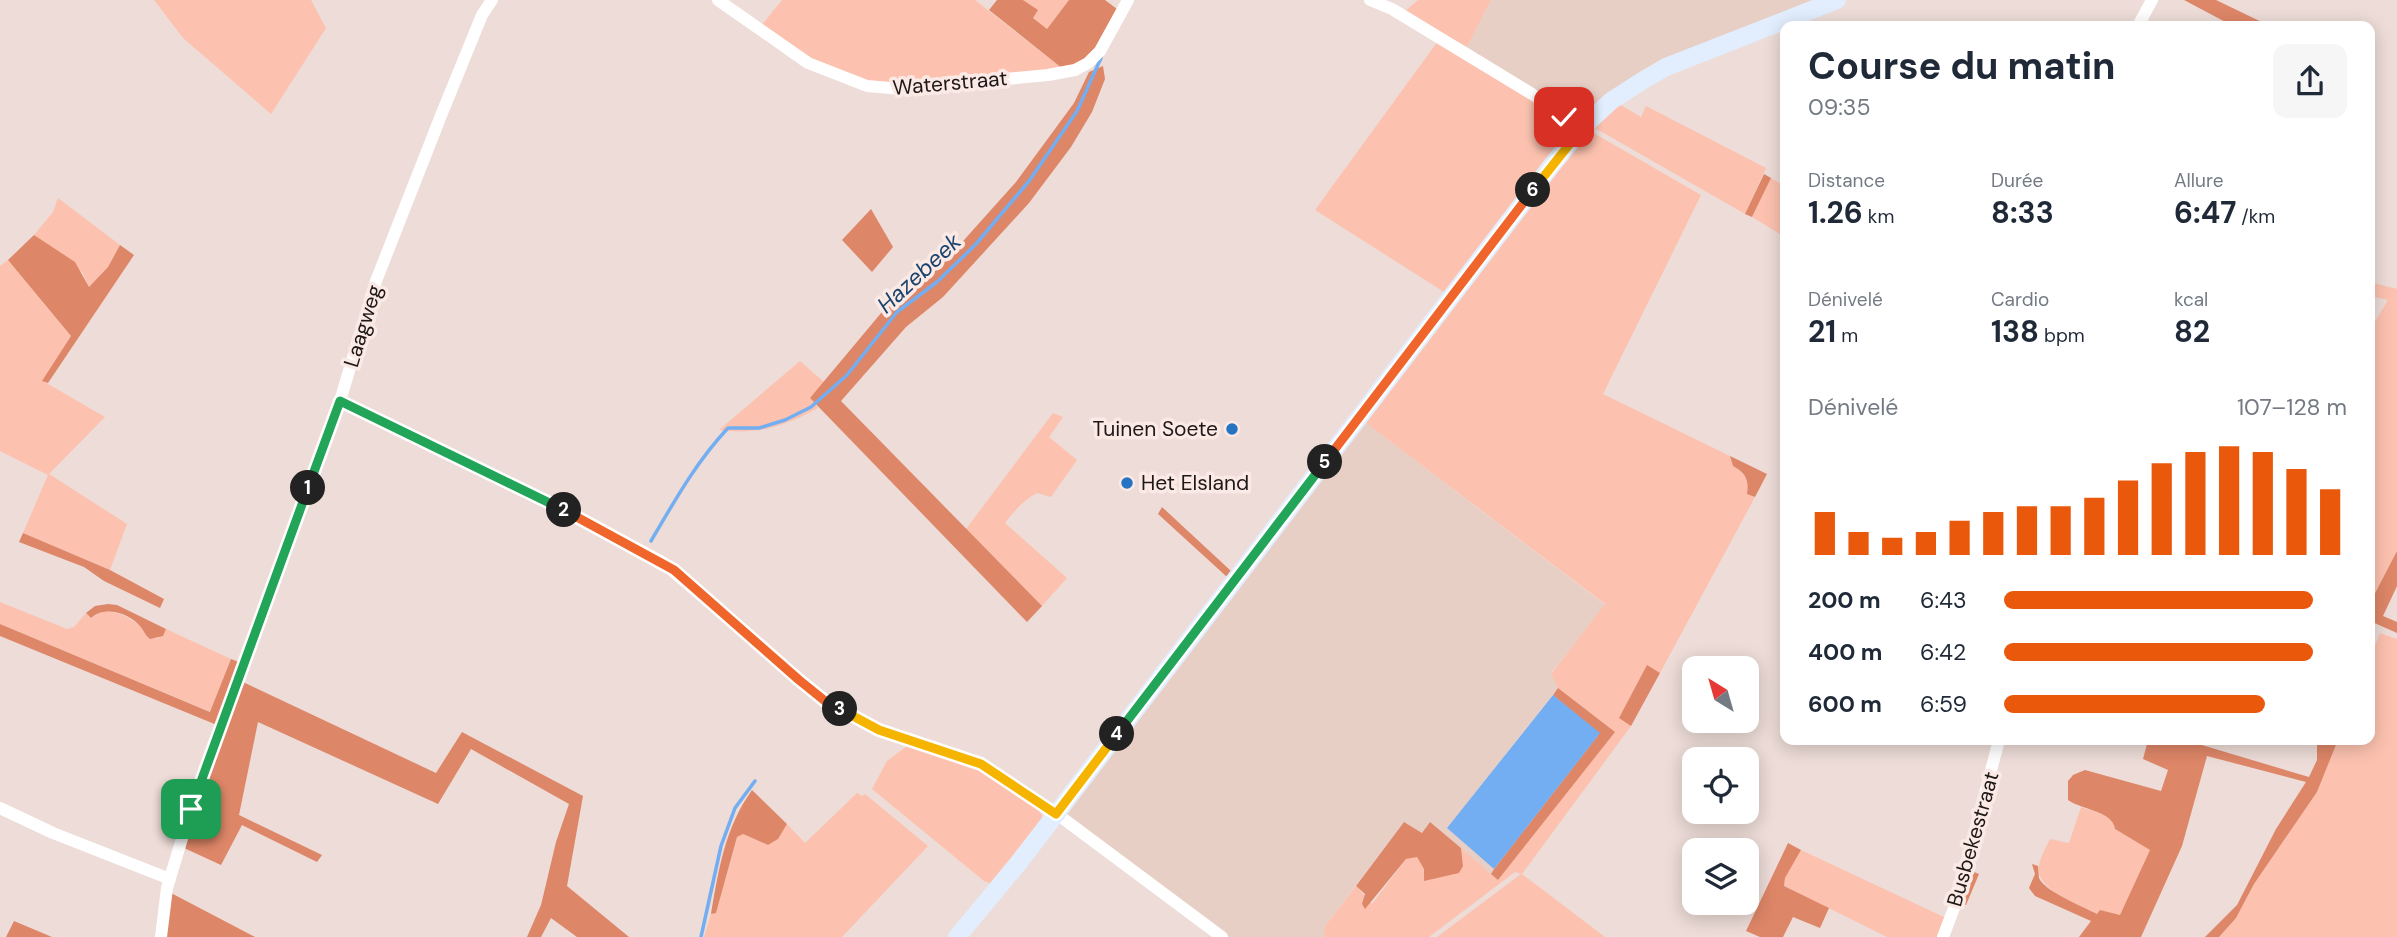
<!DOCTYPE html>
<html lang="fr">
<head>
<meta charset="utf-8">
<style>
	body { margin:0; font-family:"DM Sans",sans-serif; background:#f6f6f7; color:#1f2937; height:100vh; display:flex; flex-direction:column; font-size:26px; white-space:nowrap }
	* { box-sizing:border-box; margin:0 }
	p { font-size:23px; color:#747a83 }
	.icon { flex:none; width:38px; height:38px; fill:none; stroke:currentColor; stroke-width:2; stroke-linecap:round; stroke-linejoin:round }
	.map { position:relative; flex:1; overflow:hidden }
	.details { position:absolute; left:1780px; top:21px; width:595px; height:724px; display:flex; flex-direction:column; background:#fff; border-radius:14px; box-shadow:0 4px 18px #0003 }
	.details>* { flex:none }
	.needle { width:46px; rotate:323deg }
	.controls { position:absolute; left:1682px; top:656px; display:grid; gap:14px }
	.controls a { display:grid; place-items:center; width:77px; height:77px; border-radius:14px; background:#fff; box-shadow:0 4px 18px #0003; font-size:35px }
	.pin { position:absolute; display:grid; place-items:center; width:60px; height:60px; color:#fff; margin:-30px; border-radius:14px; box-shadow:0 4px 10px #0006 }
	.km { position:absolute; width:35px; height:35px; margin:-18px; border-radius:50%; background:#222; color:#fff; font-size:19px; line-height:35px; text-align:center }
	.round { display:grid; place-items:center; flex:none; width:74px; height:74px; border-radius:14px; background:#f6f6f7 }
	.summary { display:flex; align-items:center; justify-content:space-between; height:119px; padding:0 28px }
	h1 { font-size:38px; font-weight:700; line-height:52px }
	.stats { display:grid; grid-template-columns:repeat(3,1fr); gap:10px; height:119px; padding:7px 28px }
	.stats div { display:grid; align-content:center }
	.stats b { font-size:30px; font-weight:700 }
	.stats small { font-size:19px; font-weight:400 }
	.stats p { font-size:19px }
	.chart { height:196px; padding:14px 28px }
	.chart p { display:flex; justify-content:space-between }
	.chart svg { width:100%; height:126px; margin-top:7px; stroke:#ea580c; stroke-width:6 }
	ul { padding:0 28px; list-style:none; font-size:23px }
	li { display:grid; grid-template-columns:112px 84px 1fr; align-items:center; height:52px }
	li i { height:18px; border-radius:9px; background:#ea580c }
	.map>svg:first-child { display:block }
	.built { fill:#e7cfc6 }
	.green { fill:#fcc2af }
	.forest { fill:#de8668 }
	.water { fill:#72aef1 }
	.lines { fill:none; stroke-linecap:round; stroke-linejoin:round }
	.stream { stroke:#72aef1; stroke-width:3.5 }
	.street { stroke:#fff; stroke-width:12 }
	.secondary { stroke:#e2eefd; stroke-width:18 }
	.split-1-casing { stroke:#fff; stroke-width:14 }
	.split-2-casing { stroke:#fff; stroke-width:14 }
	.split-3-casing { stroke:#fff; stroke-width:14 }
	.split-4-casing { stroke:#fff; stroke-width:14 }
	.split-5-casing { stroke:#fff; stroke-width:14 }
	.split-6-casing { stroke:#fff; stroke-width:14 }
	.split-7-casing { stroke:#fff; stroke-width:14 }
	.split-1 { stroke:#22a559; stroke-width:9 }
	.split-2 { stroke:#22a559; stroke-width:9 }
	.split-3 { stroke:#f0652b; stroke-width:9 }
	.split-4 { stroke:#f5b400; stroke-width:9 }
	.split-5 { stroke:#22a559; stroke-width:9 }
	.split-6 { stroke:#f0652b; stroke-width:9 }
	.split-7 { stroke:#f5b400; stroke-width:9 }
	.poi-dot { fill:#2574c3; stroke:#fae9e4; stroke-width:2.5 }
	.labels { text-anchor:middle; stroke-width:7; stroke-linejoin:round; paint-order:stroke }
	.street-label { font-size:21px; fill:#1e1816; stroke:#fae9e4 }
	.poi-label { font-size:21px; fill:#1e1816; stroke:#fae9e4; text-anchor:end }
	.water-label { font-size:23px; font-style:italic; fill:#19436e; stroke:#fae9e4 }
</style>
</head>
<body>
<div class="map">
<svg width="2397" height="937" viewBox="0 0 2397 937">
	<rect width="100%" height="100%" fill="#eddcd7"/>
	<!-- built -->
	<path class="built" d="M1491,0H1820L1581,118L1467,47Z
		M1366,423L1605,605L1551,673L1558,688L1447,828L1494,869L1491,874L1430,822L1422,833L1404,822L1325,926L1324,937H1230L1065,814Z"/>
	<!-- green -->
	<path class="green" d="M154,0H311L326,28L271,114L183,38Z
		M782,0H975L1063,69L896,86C841,79 805,56 761,26Z
		M1023,0H1069L1047,29L1033,18L1037,10Z
		M1418,0H1491L1467,47L1404,12Z
		M1438,41L1567,123L1569,130L1444,292L1315,210Z
		M1619,104L1641,117L1646,106L1766,168L1745,214L1595,128Z
		M1590,131L1701,195L1603,394L1730,456L1733,466C1746,473 1749,480 1747,494L1755,497L1660,673L1647,666L1620,717L1631,726L1522,874L1605,937H1437L1521,874L1515,872L1429,937H1324L1325,926L1356,886L1372,904L1406,859L1417,856L1425,869L1463,866L1461,848L1498,880L1614,732L1558,688L1551,674L1605,604L1366,423L1524,212Z
		M1771,178L1785,186V237L1752,217Z
		M58,198L120,245L108,267L89,287L82,272L34,235L53,212Z
		M8,260L71,336L43,381L105,417L49,474L127,524L110,570L23,533L48,475L0,451V266Z
		M2370,282L2397,289V551L2371,604L2370,330L2388,300L2370,296Z
		M800,361L824,382L810,398L818,408C783,427 758,435 719,430Z
		M1053,413L1063,417L1049,437L1077,460L1051,497L1037,493C1023,501 1015,510 1005,523L1067,578L1042,606L966,529Z
		M0,602L67,629L74,627L86,613L91,618C113,600 139,625 157,639L166,629L231,659L211,712L0,624Z
		M2380,633L2397,639V937H2219L2236,918L2254,884L2317,792L2338,740H2370V658Z
		M907,746L983,771L1038,808L1043,818L990,883L984,881L872,789L887,761Z
		M857,793L862,796L865,794L928,846L842,937H704L711,914L716,913L737,837L743,834L768,845L778,839L787,824L805,843Z
		M2081,807C2094,812 2113,814 2115,829L2150,850L2120,916L2100,910L2098,914C2080,905 2033,889 2039,865C2041,856 2046,847 2050,839L2069,843Z
		M1801,850L1946,918L1938,937H1887L1784,886L1785,878Z"/>
	<!-- forest -->
	<path class="forest" d="M997,0H1023L1038,10L1033,18L1047,29L1069,0H1105L1117,9L1091,57L1063,69L989,10Z
		M2184,0H2216L2270,26H2233Z
		M1103,66L1105,79L1092,112L1071,147L1029,203L943,297L906,327L841,401L1042,606L1027,622L810,398L892,300L917,285L947,259L1016,182L1074,103L1089,72Z
		M1764,174L1771,178L1752,217L1745,214Z
		M871,209L893,247L872,272L842,240Z
		M34,235L75,262L89,287L108,267L120,245L134,255L48,383L42,381L71,336L8,260Z
		M1730,456L1767,474L1755,497L1747,494C1749,480 1746,473 1733,466Z
		M1162,507L1231,571L1227,577L1158,514Z
		M23,533L110,570L164,599L160,608L104,581L84,567L19,542Z
		M2397,551V586L2383,616L2397,622V633L2370,621V603Z
		M108,604L117,605L166,629L163,636L150,639C144,634 144,630 139,625C127,612 104,606 91,618L86,613L95,606Z
		M0,624L210,712L231,659L239,662L217,725L0,636Z
		M1647,665L1660,673L1631,726L1619,718Z
		M243,682L436,773L462,732L583,796L567,886L629,937H577L551,918L541,937H527L541,905L556,842L569,804L471,749L438,804L258,722L239,815L322,855L317,862L242,825L221,865L184,848Z
		M1558,688L1615,732L1498,880L1491,874L1494,869L1599,734L1553,695Z
		M2148,740H2185L2309,777L2317,760V740H2338L2317,792L2254,884L2236,918L2219,937H2205L2237,905L2276,829L2306,782L2207,756L2182,846L2141,937H2079L2091,921L2035,896L2029,888L2035,874L2032,864L2038,866C2038,867 2039,877 2039,878C2044,891 2084,907 2097,914L2100,910L2120,915L2150,850L2115,829C2113,811 2082,810 2068,800V781L2073,775L2085,770L2161,791L2168,770L2143,759Z
		M752,790L787,824L778,839L768,845L743,834L737,837L716,913L711,914C719,868 725,828 752,790Z
		M1404,822L1422,833L1430,822L1461,848L1463,866L1459,873L1424,881V869L1417,857L1406,859L1365,909L1362,904L1365,894L1356,886Z
		M1788,843L1801,850L1785,878L1784,886L1829,908L1820,928L1793,917L1783,937H1760L1746,931Z
		M1969,870L1979,874L1966,905L1959,903Z
		M171,893L255,937H166Z
		M14,921L52,937H6Z"/>
	<!-- water -->
	<path class="water" d="M1553,695L1600,733L1494,869L1447,828Z"/>
	<g class="lines">
		<!-- stream -->
		<path class="stream" d="M651,541C674,502 696,462 728,428H759L785,420L811,407L847,375L897,312L937,282L976,244L1029,181L1077,111L1101,58
			M701,937L721,846L735,808L755,781"/>
		<!-- street -->
		<path class="street" d="M718,0L808,63L867,86L902,89L1048,75L1075,70L1088,63L1100,51L1128,0
			M1370,0L1392,9L1532,94L1564,117L1584,126
			M2138,26L2152,0
			M340,401L591,524L662,562L825,701L879,730L981,764L1057,814L1222,937
			M0,808L53,833L170,879
			M161,937L167,888L191,809L340,401L376,281L442,113L482,15L492,0
			M1943,937L1957,900L1999,740"/>
		<!-- secondary -->
		<path class="secondary" d="M957,937L1017,865L1552,165L1584,126L1611,101L1642,81L1666,67L1837,0"/>
	</g>
	<g class="lines">
		<!-- split-1 casing -->
		<g class="split-1-casing">
			<path id="split-1" d="M191,809L308,488"/>
		</g>
		<!-- split-2 casing -->
		<g class="split-2-casing">
			<path id="split-2" d="M308,488L340,401L564,510"/>
		</g>
		<!-- split-3 casing -->
		<g class="split-3-casing">
			<path id="split-3" d="M564,510L674,570L799,680L825,701L840,709"/>
		</g>
		<!-- split-4 casing -->
		<g class="split-4-casing">
			<path id="split-4" d="M840,709L879,730L981,764L1056,814L1117,734"/>
		</g>
		<!-- split-5 casing -->
		<g class="split-5-casing">
			<path id="split-5" d="M1117,734L1325,462"/>
		</g>
		<!-- split-6 casing -->
		<g class="split-6-casing">
			<path id="split-6" d="M1325,462L1533,190"/>
		</g>
		<!-- split-7 casing -->
		<g class="split-7-casing">
			<path id="split-7" d="M1533,190L1584,126L1564,117"/>
		</g>
		<!-- split-1 -->
		<use href="#split-1" class="split-1"/>
		<!-- split-2 -->
		<use href="#split-2" class="split-2"/>
		<!-- split-3 -->
		<use href="#split-3" class="split-3"/>
		<!-- split-4 -->
		<use href="#split-4" class="split-4"/>
		<!-- split-5 -->
		<use href="#split-5" class="split-5"/>
		<!-- split-6 -->
		<use href="#split-6" class="split-6"/>
		<!-- split-7 -->
		<use href="#split-7" class="split-7"/>
	</g>
	<!-- markers -->
	<g class="poi-dot">
		<circle cx="1232" cy="429" r="7"/>
		<circle cx="1127" cy="483" r="7"/>
	</g>
	<g class="labels">
		<!-- street labels -->
		<g class="street-label">
			<text transform="translate(950 83) rotate(-5)" y="7">Waterstraat</text>
			<text transform="translate(363 326) rotate(-73)" y="7">Laagweg</text>
			<text transform="translate(1973 839) rotate(-74)" y="7">Busbekestraat</text>
		</g>
		<!-- poi labels -->
		<g class="poi-label">
			<text x="1218" y="436">Tuinen Soete</text>
			<text x="1141" y="490" text-anchor="start">Het Elsland</text>
		</g>
		<!-- water labels -->
		<g class="water-label">
			<text transform="translate(919 273) rotate(-43)" y="8">Hazebeek</text>
		</g>
	</g>
</svg>
<div class="controls">
<a><svg class="needle" viewBox="-14 -14 28 28"><path d="M0-13l5 13h-10z" fill="#e53935"/><path d="M0 13l5-13h-10z" fill="#747a83"/></svg></a>
<a><svg class="icon" aria-label="locate" viewBox="0 0 24 24"><circle cx="12" cy="12" r="6"/><path d="M12 2v4M12 18v4M2 12h4M18 12h4"/></svg></a>
<a><svg class="icon" aria-label="layers" viewBox="0 0 24 24"><path d="M12 4l9 5-9 5-9-5zM3 14l9 5 9-5"/></svg></a>
</div>
<div class="pin" style="left:191px;top:809px;background:#1e9e55"><svg class="icon" aria-label="arrive" viewBox="0 0 24 24"><path d="M6 21V4h12l-3 4 3 4H6"/></svg></div>
<div class="pin" style="left:1564px;top:117px;background:#d93025"><svg class="icon" aria-label="check" viewBox="0 0 24 24"><path d="M5 12l5 5 9-10"/></svg></div>
<b class="km" style="left:308px;top:488px">1</b>
<b class="km" style="left:564px;top:510px">2</b>
<b class="km" style="left:840px;top:709px">3</b>
<b class="km" style="left:1117px;top:734px">4</b>
<b class="km" style="left:1325px;top:462px">5</b>
<b class="km" style="left:1533px;top:190px">6</b>
<section class="details">
<div class="summary"><div><h1>Course du matin</h1><p>09:35</p></div><a class="round"><svg class="icon" aria-label="share" viewBox="0 0 24 24"><path d="M12 15V3M7 8l5-5 5 5M5 13v7h14v-7"/></svg></a></div>
<div class="stats">
<div><p>Distance</p><b>1.26<small> km</small></b></div>
<div><p>Durée</p><b>8:33</b></div>
<div><p>Allure</p><b>6:47<small> /km</small></b></div>
</div>
<div class="stats">
<div><p>Dénivelé</p><b>21<small> m</small></b></div>
<div><p>Cardio</p><b>138<small> bpm</small></b></div>
<div><p>kcal</p><b>82</b></div>
</div>
<div class="chart"><p><span>Dénivelé</span>107–128 m</p>
<svg viewBox="0 0 160 44" preserveAspectRatio="none"><path d="M5 44V29M15 44V36M25 44V38M35 44V36M45 44V32M55 44V29M65 44V27M75 44V27M85 44V24M95 44V18M105 44V12M115 44V8M125 44V6M135 44V8M145 44V14M155 44V21"/></svg>
</div>
<ul>
<li><b>200 m</b>6:43<i style="width:90%"></i></li>
<li><b>400 m</b>6:42<i style="width:90%"></i></li>
<li><b>600 m</b>6:59<i style="width:76%"></i></li>
</ul>
</section>
</div>
</body>
</html>
